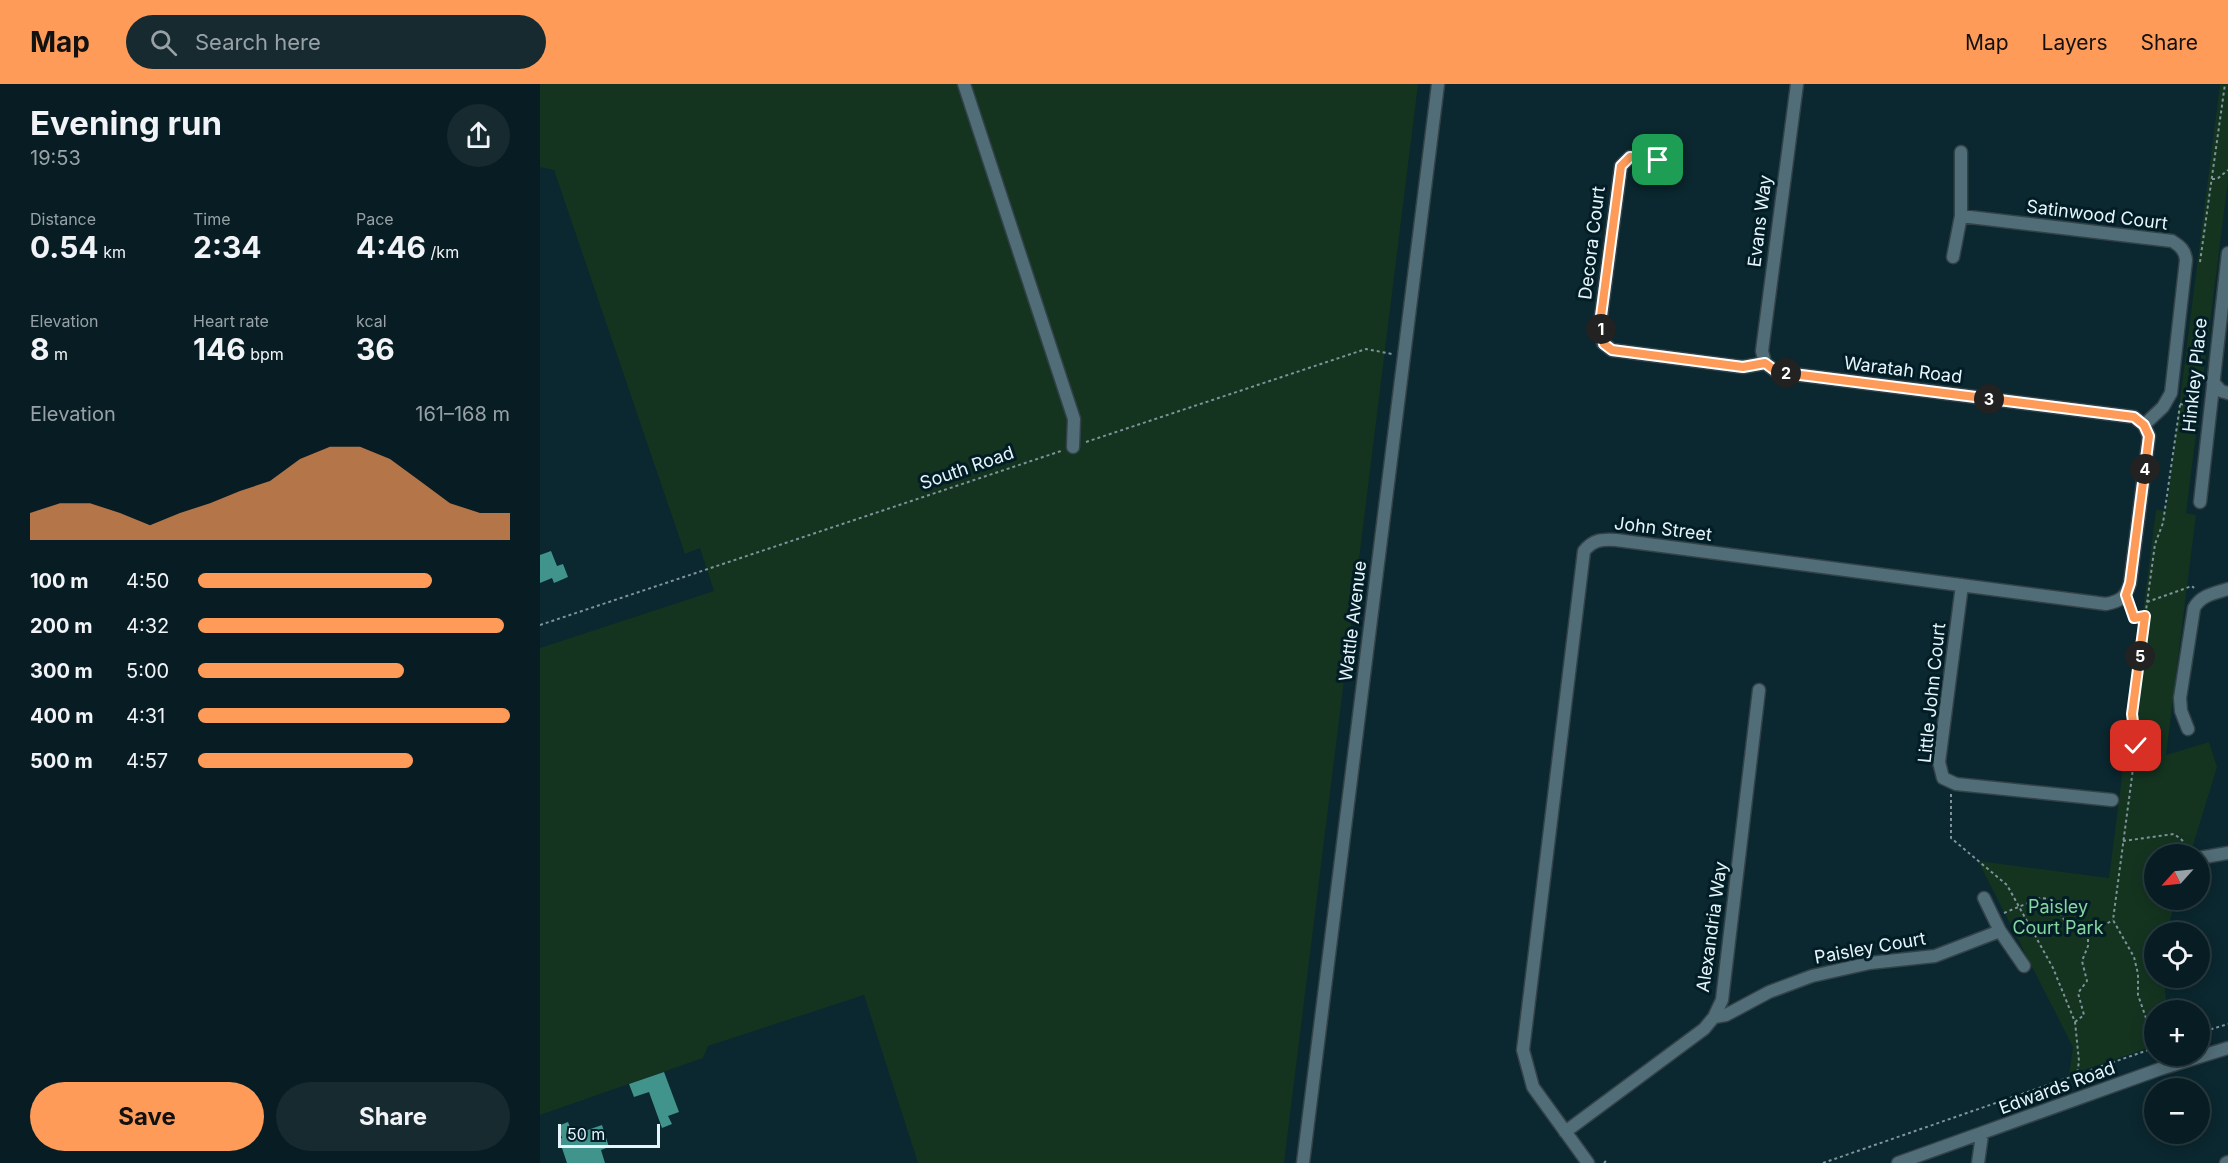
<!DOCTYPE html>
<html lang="en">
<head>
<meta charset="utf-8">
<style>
	body { margin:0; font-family:Inter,sans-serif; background:#162a30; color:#f1f3f6; height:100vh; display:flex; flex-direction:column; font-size:22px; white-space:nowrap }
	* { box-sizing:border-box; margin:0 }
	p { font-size:20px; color:#98a2a6 }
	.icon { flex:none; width:33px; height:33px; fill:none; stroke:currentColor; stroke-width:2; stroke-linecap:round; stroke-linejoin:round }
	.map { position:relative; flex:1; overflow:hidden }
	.sheet { display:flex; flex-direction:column; background:#081d23; width:540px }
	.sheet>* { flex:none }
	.needle { width:39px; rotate:243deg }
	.controls { position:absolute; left:1604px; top:760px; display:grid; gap:12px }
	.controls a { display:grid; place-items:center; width:66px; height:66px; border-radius:50%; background:#081d23; box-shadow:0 3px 15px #0003,0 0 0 2px #293b41; font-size:30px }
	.scale { position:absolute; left:18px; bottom:15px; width:102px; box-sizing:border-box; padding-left:6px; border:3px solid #e6f5fb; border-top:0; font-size:16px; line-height:21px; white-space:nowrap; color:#e6f5fb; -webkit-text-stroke:4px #021d25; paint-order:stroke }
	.pin { position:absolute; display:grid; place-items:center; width:51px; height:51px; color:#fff; margin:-26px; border-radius:12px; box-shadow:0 3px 9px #0006 }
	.km { position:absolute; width:30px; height:30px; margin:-15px; border-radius:50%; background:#222; color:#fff; font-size:16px; line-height:30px; text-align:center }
	.round { display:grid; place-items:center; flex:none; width:63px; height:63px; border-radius:32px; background:#162a30 }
	.headline { display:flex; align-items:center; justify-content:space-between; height:102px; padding:0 30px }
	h1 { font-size:33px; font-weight:700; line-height:45px }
	.metrics { display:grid; grid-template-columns:repeat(3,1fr); gap:9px; height:102px; padding:6px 30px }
	.metrics div { display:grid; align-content:center }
	.metrics b { font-size:30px; font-weight:700 }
	.metrics small { font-size:16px; font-weight:400 }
	.metrics p { font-size:16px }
	.chart { height:168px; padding:12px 30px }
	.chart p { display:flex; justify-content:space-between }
	.chart svg { width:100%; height:108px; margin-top:6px; fill:#fe9b59; opacity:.7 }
	.action { display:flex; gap:12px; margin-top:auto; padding:12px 30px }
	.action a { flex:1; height:69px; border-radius:36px; background:#fe9b59; color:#111; font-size:24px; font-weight:700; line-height:69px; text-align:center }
	.action a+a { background:#162a30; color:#f1f3f6 }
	ul { padding:0 30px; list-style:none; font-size:20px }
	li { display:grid; grid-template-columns:96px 72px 1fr; align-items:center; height:45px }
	li i { height:15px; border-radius:8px; background:#fe9b59 }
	header { display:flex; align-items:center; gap:36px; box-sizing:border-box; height:84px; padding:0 30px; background:#fe9b59; color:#111 }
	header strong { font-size:28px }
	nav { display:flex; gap:33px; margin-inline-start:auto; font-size:21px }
	.search { width:420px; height:54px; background:#162a30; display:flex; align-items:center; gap:15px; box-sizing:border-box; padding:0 21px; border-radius:33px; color:#98a2a6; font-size:22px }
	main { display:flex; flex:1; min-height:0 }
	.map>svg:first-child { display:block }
	.green { fill:#143420 }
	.building { fill:#41948c }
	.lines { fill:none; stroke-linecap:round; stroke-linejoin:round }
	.minor-casing { stroke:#334249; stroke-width:15 }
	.path { stroke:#7e939a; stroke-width:2; stroke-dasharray:3 3; stroke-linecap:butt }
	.minor { stroke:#516d77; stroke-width:12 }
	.route-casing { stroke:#fff; stroke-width:12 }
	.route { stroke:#fe9b59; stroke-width:8 }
	.labels { text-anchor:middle; stroke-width:6; stroke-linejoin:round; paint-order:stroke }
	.street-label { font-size:18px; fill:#e6f5fb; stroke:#021d25 }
	.park-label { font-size:18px; fill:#87d7a0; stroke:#021d25 }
</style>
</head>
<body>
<header>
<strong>Map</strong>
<div class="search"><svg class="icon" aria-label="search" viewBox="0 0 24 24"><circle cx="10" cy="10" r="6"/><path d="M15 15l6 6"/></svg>Search here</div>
<nav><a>Map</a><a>Layers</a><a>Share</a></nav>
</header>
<main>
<section class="sheet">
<div class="headline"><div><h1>Evening run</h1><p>19:53</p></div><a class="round"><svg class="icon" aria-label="share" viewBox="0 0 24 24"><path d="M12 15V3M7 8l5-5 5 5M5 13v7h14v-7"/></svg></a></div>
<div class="metrics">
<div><p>Distance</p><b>0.54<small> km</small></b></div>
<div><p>Time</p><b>2:34</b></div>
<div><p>Pace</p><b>4:46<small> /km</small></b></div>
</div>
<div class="metrics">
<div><p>Elevation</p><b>8<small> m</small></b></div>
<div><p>Heart rate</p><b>146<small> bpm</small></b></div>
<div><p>kcal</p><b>36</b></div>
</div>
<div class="chart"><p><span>Elevation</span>161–168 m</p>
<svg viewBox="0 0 160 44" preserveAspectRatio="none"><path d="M0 44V33L10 29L20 29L30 33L40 38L50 33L60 29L70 24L80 20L90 11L100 6L110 6L120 11L130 20L140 29L150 33L160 33V44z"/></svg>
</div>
<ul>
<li><b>100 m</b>4:50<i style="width:75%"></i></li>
<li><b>200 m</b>4:32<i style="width:98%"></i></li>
<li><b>300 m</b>5:00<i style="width:66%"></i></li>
<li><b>400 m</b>4:31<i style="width:100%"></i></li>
<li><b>500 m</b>4:57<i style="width:69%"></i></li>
</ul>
<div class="action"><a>Save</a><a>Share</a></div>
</section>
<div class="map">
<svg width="1688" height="1079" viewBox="0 0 1688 1079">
	<rect width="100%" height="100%" fill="#0b272f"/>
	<!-- green -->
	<path class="green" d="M0,0H878L744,1079H378L324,911L168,962L163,974L0,1031V564L174,507L160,464L145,470L14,86L0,83Z
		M1680,0H1688V96L1646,429L1656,431L1626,671L1669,658L1677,683L1650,771H1614V816H1636L1626,849H1614V894H1624L1627,927H1614V962L1529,991L1533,963L1438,777L1569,794L1616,426L1626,427Z"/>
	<!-- building -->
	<path class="building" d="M11,467L17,482L23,480L28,493L14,499L12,494L0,499V471Z
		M124,988L139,1028L128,1032L132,1040L122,1044L109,1008L94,1013L89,1000Z
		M28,1038L33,1051L62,1041L69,1063L61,1066L65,1079H27L19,1055L22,1054L18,1042Z"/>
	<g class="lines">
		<!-- minor casing -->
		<g class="minor-casing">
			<path id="minor" d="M424,0L534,335L533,363
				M1118,76L1090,73L1081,82L1061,232L1063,259L1072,266L1203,283L1225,279
				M1421,132L1632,157C1640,162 1645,166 1646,176L1631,309L1623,323L1604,341
				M1413,173L1421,132V68
				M1225,279L1222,267L1257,0
				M1673,298L1681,307L1688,309
				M1660,418L1688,169
				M1422,501L1399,678L1403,694L1416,700L1572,716
				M1648,645L1641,627L1640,614L1654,524C1661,511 1675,509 1688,505
				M1659,774L1688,769
				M1444,814L1460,847L1484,882
				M1174,933L1186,931L1229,908L1272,892L1330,879L1395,872L1460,847
				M1025,1048L1164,945L1174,933L1182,916L1219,606
				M763,1079L898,0
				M1048,1079L993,1003L983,966L1044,467C1053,456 1061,455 1076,456L1566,520C1581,517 1586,513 1590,499L1609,352L1604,341L1594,333L1237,288L1225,279
				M1358,1079L1620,985L1688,964
				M1438,1079L1442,1051
				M1686,1079L1688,1078"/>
		</g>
		<!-- path -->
		<path class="path" d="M1672,95H1677L1688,86
			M1660,178L1685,0
			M1640,320L1658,323
			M546,358L826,265L852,270
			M1607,518L1652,502L1654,504
			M1590,522L1594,534L1605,532
			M0,541L521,367
			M1411,710V754L1467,801L1513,884L1535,938L1539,977L1537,991
			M1583,757L1634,750L1642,756L1649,768
			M1464,829L1500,814L1510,815L1525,837L1543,845L1548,851L1573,836
			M1535,938L1544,931L1538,909L1547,897L1542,877L1548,862V851
			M1659,949L1688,940
			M1614,957L1598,911V890L1594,873L1573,836L1596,662L1592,630L1615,460L1623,439L1640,321
			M1064,1079L1066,1077
			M1283,1079L1614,964"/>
		<!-- minor -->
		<use href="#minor" class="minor"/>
	</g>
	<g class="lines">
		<!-- route casing -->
		<g class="route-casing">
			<path id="route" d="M1118,76L1090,73L1081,82L1061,232L1064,260L1072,266L1203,283L1225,279L1237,288L1594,333L1604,341L1609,352L1590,499L1586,511L1594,534L1605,532L1592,630L1596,662"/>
		</g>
		<!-- route -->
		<use href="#route" class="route"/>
	</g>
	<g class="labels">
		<!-- street labels -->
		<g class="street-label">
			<text transform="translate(1557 131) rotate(7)" y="6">Satinwood Court</text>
			<text transform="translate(1220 137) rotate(-83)" y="6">Evans Way</text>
			<text transform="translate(1052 159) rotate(-83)" y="6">Decora Court</text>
			<text transform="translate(1363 286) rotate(7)" y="6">Waratah Road</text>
			<text transform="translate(1655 291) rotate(-84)" y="6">Hinkley Place</text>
			<text transform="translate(427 384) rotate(-19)" y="6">South Road</text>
			<text transform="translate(1123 445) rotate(7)" y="6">John Street</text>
			<text transform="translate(813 537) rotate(-83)" y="6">Wattle Avenue</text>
			<text transform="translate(1392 609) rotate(-84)" y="6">Little John Court</text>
			<text transform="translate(1172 843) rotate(-82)" y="6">Alexandria Way</text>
			<text transform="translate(1330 864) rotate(-10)" y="6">Paisley Court</text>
			<text transform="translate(1517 1004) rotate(-20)" y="6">Edwards Road</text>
		</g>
		<!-- park labels -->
		<g class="park-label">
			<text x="1518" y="829">Paisley<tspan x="1518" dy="21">Court Park</tspan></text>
		</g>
	</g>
</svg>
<div class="controls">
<a><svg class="needle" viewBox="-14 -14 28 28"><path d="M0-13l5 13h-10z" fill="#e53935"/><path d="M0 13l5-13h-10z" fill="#98a2a6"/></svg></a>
<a><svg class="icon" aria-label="locate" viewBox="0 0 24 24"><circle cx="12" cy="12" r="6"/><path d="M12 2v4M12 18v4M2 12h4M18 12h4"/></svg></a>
<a>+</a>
<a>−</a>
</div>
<div class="scale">50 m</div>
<div class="pin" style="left:1118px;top:76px;background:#1e9e55"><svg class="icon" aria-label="arrive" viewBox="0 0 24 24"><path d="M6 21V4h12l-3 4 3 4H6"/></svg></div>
<div class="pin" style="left:1596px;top:662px;background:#d93025"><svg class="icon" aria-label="check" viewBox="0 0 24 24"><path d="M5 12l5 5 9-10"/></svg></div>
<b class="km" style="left:1061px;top:245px">1</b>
<b class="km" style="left:1246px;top:289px">2</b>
<b class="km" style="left:1449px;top:315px">3</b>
<b class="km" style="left:1605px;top:385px">4</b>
<b class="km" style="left:1600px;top:572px">5</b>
</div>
</main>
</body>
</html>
